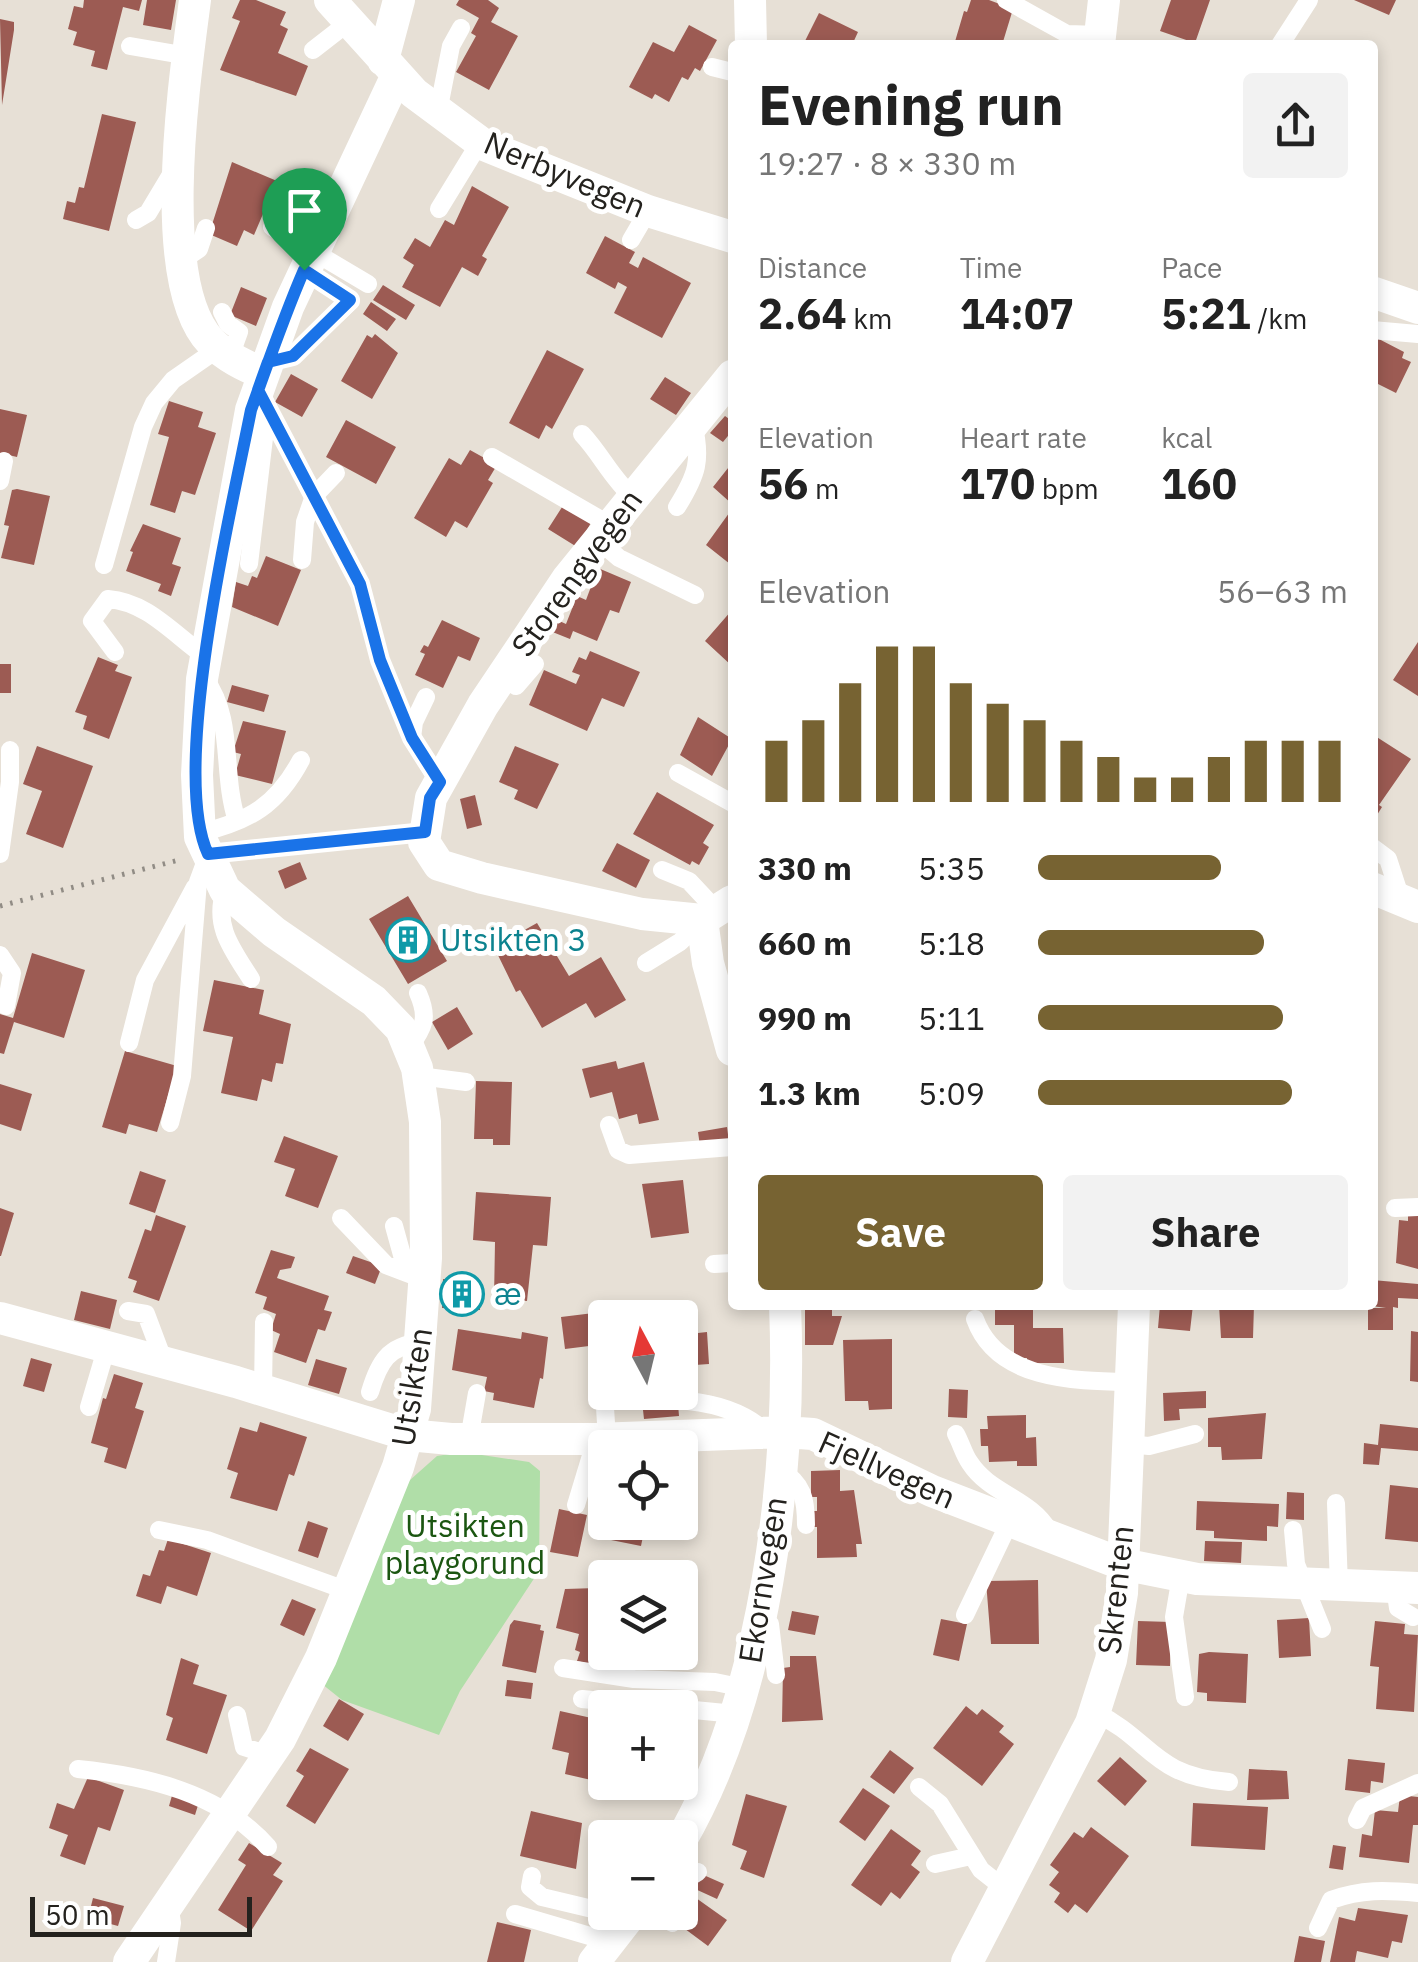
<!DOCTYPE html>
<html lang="en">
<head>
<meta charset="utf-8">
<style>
	body { margin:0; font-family:"IBM Plex Sans",sans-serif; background:#f2f2f2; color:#222; height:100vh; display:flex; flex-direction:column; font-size:38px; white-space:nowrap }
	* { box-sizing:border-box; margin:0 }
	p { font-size:32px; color:#767676 }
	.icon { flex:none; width:55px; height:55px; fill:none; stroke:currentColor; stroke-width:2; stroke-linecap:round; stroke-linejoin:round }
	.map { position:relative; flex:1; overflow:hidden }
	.details { position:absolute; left:728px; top:40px; width:650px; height:1270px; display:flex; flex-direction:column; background:#fff; border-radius:10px; box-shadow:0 5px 15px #0003 }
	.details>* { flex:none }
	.needle { width:65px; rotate:353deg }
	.tools { position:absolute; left:588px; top:1300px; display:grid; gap:20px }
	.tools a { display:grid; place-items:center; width:110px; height:110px; border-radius:10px; background:#fff; box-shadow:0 5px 15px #0003; font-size:50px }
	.scale { position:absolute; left:30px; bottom:25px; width:222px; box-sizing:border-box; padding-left:10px; border:5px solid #24221e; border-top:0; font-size:28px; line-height:35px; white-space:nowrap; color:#24221e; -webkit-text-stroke:8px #fff; paint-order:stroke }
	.pin { position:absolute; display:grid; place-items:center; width:85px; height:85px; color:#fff; margin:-102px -42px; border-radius:50% 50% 50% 0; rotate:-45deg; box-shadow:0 0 10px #0007 }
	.pin .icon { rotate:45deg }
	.round { display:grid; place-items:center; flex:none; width:105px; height:105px; border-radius:10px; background:#f2f2f2 }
	.summary { display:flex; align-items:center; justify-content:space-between; height:170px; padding:0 30px }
	h1 { font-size:55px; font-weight:800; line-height:75px }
	.figures { display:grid; grid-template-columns:repeat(3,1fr); gap:15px; height:170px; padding:10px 30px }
	.figures div { display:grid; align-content:center }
	.figures b { font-size:42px; font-weight:800 }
	.figures small { font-size:28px; font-weight:400 }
	.figures p { font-size:28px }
	.chart { height:280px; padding:20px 30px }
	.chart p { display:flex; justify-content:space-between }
	.chart svg { width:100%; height:180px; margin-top:10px; stroke:#776332; stroke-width:6 }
	.cta { display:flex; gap:20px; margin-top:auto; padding:20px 30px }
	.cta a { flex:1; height:115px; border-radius:10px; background:#776332; color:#fff; font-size:40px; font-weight:800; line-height:115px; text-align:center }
	.cta a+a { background:#f2f2f2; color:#222 }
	ul { padding:0 30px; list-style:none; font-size:32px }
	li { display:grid; grid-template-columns:160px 120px 1fr; align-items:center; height:75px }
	li i { height:25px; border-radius:12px; background:#776332 }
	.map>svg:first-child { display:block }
	.green { fill:#b0dea8 }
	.building { fill:#9c5b53 }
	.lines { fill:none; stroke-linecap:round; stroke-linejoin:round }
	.path { stroke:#918c85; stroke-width:5; stroke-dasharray:2.5 8; stroke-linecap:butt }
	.service { stroke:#fff; stroke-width:18 }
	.minor { stroke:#fff; stroke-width:32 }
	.route-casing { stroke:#fff; stroke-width:20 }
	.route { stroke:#1a73e8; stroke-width:12 }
	.labels { text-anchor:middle; stroke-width:10; stroke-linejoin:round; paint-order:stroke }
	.street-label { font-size:32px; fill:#24221e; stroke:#fff }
	.culture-label { font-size:32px; fill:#0d838f; stroke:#fff; text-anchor:start }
	.park-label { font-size:32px; fill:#1b5611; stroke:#fff }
</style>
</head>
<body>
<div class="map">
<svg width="1418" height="1962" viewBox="0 0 1418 1962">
	<rect width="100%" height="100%" fill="#e7e0d6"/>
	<!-- green -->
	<path class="green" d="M462,1452L529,1462L540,1471L539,1571L460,1691L439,1735L342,1700L322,1684L401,1488L437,1456Z"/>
	<!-- building -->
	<path class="building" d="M84,0H142L139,11L123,7L107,70L91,66L95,51L73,45L77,32L68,29L74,6L83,8Z
		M147,0H176L171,30L143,25Z
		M240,0H256L286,12L280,25L288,29L278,53L308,66L296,96L220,70L240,21L232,18Z
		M459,0H488L499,8L491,22L518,36L489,90L456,72L476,36L471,33L479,18L456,5Z
		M971,0H989L1013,9L1002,45H954L964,11L967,12Z
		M1171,0H1210L1195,43L1160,31Z
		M1354,0H1396L1389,15Z
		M819,13L858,32L852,45H803Z
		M0,19L14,22V30L2,105Z
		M689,25L717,40L700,71L695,68L688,80L682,77L669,102L655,94L652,99L629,87L653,42L674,52Z
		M102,114L136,122L109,231L63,219L67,201L75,203L79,187L84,188Z
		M232,162L277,181L254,235L244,230L237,246L209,234Z
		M472,186L509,207L482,256L487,259L478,276L462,267L440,307L402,287L414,265L403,258L415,238L430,247L445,220L454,225Z
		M605,236L635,252L629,263L638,268L643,257L691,283L662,338L614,313L627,287L618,282L615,289L586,273Z
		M383,285L415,305L406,320L373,300Z
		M241,287L267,298L256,326L230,315Z
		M371,302L396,319L387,331L363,314Z
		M375,334L398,353L372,399L341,381L367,335L372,338Z
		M1375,337L1404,352L1402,358L1411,362L1396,393L1372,381Z
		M547,350L584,369L552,429L546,425L539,439L509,423Z
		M291,374L318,389L302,417L275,402Z
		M665,377L691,393L676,415L650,399Z
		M169,401L203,412L198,427L216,433L195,495L182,491L175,513L150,505L169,437L158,434Z
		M0,409L27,415L17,457L0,453Z
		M725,416L732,421V431L723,442L710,433Z
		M346,420L396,447L376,484L326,457Z
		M470,450L497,465L488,480L493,483L467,528L455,521L446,537L414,518L449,458L461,465Z
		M732,463V504L713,487Z
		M17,489L50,496L34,565L1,558L9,526L4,525L12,490Z
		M564,504L592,521L577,547L548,529Z
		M732,509V560L730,564L706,545Z
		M143,524L181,538L172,564L181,567L171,596L158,591L161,584L126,571L133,552L130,551Z
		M266,556L301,570L278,626L232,607L236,582L248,586L252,576L257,578Z
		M598,568L631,582L619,613L610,610L597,641L573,631L570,639L550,631L555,619L566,624L577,596L586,600Z
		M732,610V666L705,641Z
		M442,620L480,638L470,661L458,656L443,688L415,675L425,654L420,652L424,645L428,647Z
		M1418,642V696L1393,680Z
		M590,651L640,672L624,707L602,698L587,731L529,705L544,670L576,684L580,675L572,672L579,657L586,660Z
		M98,657L118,665L115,671L132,677L109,739L83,729L87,716L75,712Z
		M0,664H11V693H0Z
		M232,685L269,695L264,712L227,702Z
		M698,717L732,739L712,776L680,755Z
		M243,721L286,731L272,784L235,775L241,754L233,752Z
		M1372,734L1411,759L1379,805L1382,807L1372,823Z
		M37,746L93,766L63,848L26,834L42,791L23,784Z
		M515,746L559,764L537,809L514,799L518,790L499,782Z
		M657,792L714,825L703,843L709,847L699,865L692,861L690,865L633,834Z
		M475,795L482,825L467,829L460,799Z
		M617,843L650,860L636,888L602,871Z
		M300,862L307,879L285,889L278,871Z
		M408,896L447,961L408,984L369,919Z
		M537,923L569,976L601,957L626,1000L595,1018L586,1003L542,1028L520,990L516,992L494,947Z
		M32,953L85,970L64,1038L14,1022L4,1054L0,1053V1014L13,1018Z
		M214,980L264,990L259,1014L291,1024L283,1064L276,1063L272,1082L262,1079L257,1101L221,1093L233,1037L203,1031Z
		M457,1007L473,1034L448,1050L432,1022Z
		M125,1051L177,1066L157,1132L129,1124L126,1134L102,1127Z
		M616,1061L618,1069L644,1062L659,1120L639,1124L637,1114L619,1119L612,1092L590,1098L582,1069Z
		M476,1081L512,1082L510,1145H493V1139H474Z
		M0,1084L32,1094L21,1131L0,1124Z
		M727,1127L729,1142L700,1146L698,1132Z
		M284,1136L338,1156L318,1208L285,1196L295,1169L274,1162Z
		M140,1171L166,1180L155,1213L129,1204Z
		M683,1180L689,1233L651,1238L642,1184Z
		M476,1192L551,1197L547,1246L533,1245L527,1301L494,1299L495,1242L473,1240Z
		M0,1208L14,1213L1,1256H0Z
		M156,1215L186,1226L159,1301L133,1292L137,1281L128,1278L145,1229L151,1231Z
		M1408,1215L1418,1216V1269L1396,1263L1399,1220L1408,1221Z
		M271,1250L295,1257L291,1268L280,1270L277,1278L329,1296L324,1310L332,1312L325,1331L318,1329L306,1363L274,1352L280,1334L271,1330L276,1314L263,1309L267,1297L255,1293Z
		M353,1256L382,1266L375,1284L346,1273Z
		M443,1279L481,1281L480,1310L442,1308Z
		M1372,1280L1418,1284V1299L1398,1298V1308L1393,1307V1330H1368V1308H1386L1372,1306Z
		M81,1291L117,1300L110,1329L74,1320Z
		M805,1305H832V1316H842L833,1345H805Z
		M995,1305H1033V1328H1063L1064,1363H1027V1358H1014V1325H995Z
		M1160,1305H1193L1190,1331L1158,1328Z
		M1219,1305H1254L1253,1338H1221Z
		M696,1307L698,1333L707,1332L709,1364L681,1366L680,1318H648V1310Z
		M610,1311V1318H605V1344L565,1349L561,1317Z
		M458,1329L521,1339L522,1332L548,1337L543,1379L540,1378L534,1408L493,1400L494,1393L484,1391L487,1377L452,1370Z
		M1411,1331L1418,1332V1382L1410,1381Z
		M892,1339V1409L869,1410L868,1401H845L843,1340Z
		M31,1358L52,1364L44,1392L23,1386Z
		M316,1359L347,1368L339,1394L308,1385Z
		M114,1374L143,1383L135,1408L144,1411L126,1469L104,1462L108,1448L91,1443L103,1398L106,1399Z
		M949,1389L968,1390L967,1418L948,1417Z
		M1206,1391V1408L1179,1409L1180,1420L1164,1421L1163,1393Z
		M641,1392H677L679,1416L644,1419Z
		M1266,1413L1262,1459L1222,1460L1221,1447H1208V1418Z
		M1026,1415V1438L1036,1437L1037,1466H1017V1461L989,1462L988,1446H981L980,1429H988L987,1416Z
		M260,1422L307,1437L294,1476L289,1474L277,1511L230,1498L238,1473L227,1469L240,1427L257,1432Z
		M1380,1424L1418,1428V1451L1381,1448L1379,1465L1363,1464L1364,1443L1378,1445Z
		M840,1470V1491L854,1490L862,1544H856L857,1557L817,1558V1527H811V1511H817V1497H811V1471Z
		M1390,1485L1418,1488V1542L1385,1539Z
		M1287,1492L1304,1493V1520L1286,1519Z
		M1197,1501L1279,1504L1278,1527L1267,1526V1541L1214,1538V1531L1196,1530Z
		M559,1509L587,1515L578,1557L550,1552Z
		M308,1521L328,1528L318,1558L298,1551Z
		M604,1522H646L641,1546L601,1538Z
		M168,1539L211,1553L197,1596L167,1586L161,1604L136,1596L143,1574L150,1576L159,1550L164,1551Z
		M1205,1541L1242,1542L1241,1563L1204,1561Z
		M1038,1580L1039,1644H991L986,1581Z
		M597,1588L601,1591L598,1602L605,1604V1652H616L609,1668L577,1661L580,1652L575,1650L579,1634L556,1628L565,1589Z
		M292,1599L316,1609L304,1636L280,1625Z
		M792,1611L819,1616L815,1635L788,1630Z
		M1309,1618L1311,1656L1279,1658L1277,1620Z
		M941,1619L967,1624L959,1661L933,1655Z
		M514,1620L541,1625L540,1630L544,1631L536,1673L502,1666L510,1625Z
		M1138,1621L1171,1622L1170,1666L1136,1665Z
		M1375,1621L1405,1624L1404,1634L1418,1635L1414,1712L1376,1709L1379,1667L1370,1666Z
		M1209,1652L1248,1654L1246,1703L1207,1701V1693L1197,1692L1199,1654Z
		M790,1656H816L823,1720L782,1722L783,1668L790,1667Z
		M181,1658L199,1665L193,1684L227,1695L207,1754L166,1740L173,1718L166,1715Z
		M507,1680L533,1683L531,1699L505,1696Z
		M339,1699L364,1714L348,1741L323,1726Z
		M966,1706L977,1715L982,1709L1004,1726L999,1732L1014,1744L982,1786L933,1748Z
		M560,1711L605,1721V1762L600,1782L565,1774L569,1753L552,1749Z
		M310,1748L349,1769L315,1824L286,1806L304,1776L296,1771Z
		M890,1750L914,1768L894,1794L870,1777Z
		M1120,1757L1147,1781L1125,1806L1097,1781Z
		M1348,1759L1385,1763L1383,1783L1371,1781L1370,1793L1345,1790Z
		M1249,1769L1287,1771L1289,1799L1247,1800Z
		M88,1777L124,1790L110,1831L98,1827L85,1865L60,1856L68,1835L49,1828L57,1803L74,1809Z
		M863,1788L890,1806L865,1841L839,1822Z
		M173,1792L199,1802L195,1815L169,1806Z
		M746,1794L787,1806L764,1878L740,1869L747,1851L732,1845Z
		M1400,1795L1418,1797V1825H1413L1409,1863L1359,1857L1362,1834L1372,1836L1375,1810L1398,1812Z
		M1193,1803L1268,1807L1265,1850L1191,1846Z
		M531,1811L582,1823L576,1869L520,1856Z
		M1091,1827L1129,1856L1087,1913L1075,1904L1068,1913L1054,1902L1060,1893L1049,1885L1059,1872L1050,1865L1074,1832L1083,1838Z
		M891,1829L921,1851L911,1865L920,1872L900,1899L891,1892L881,1906L851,1885Z
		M249,1843L282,1863L273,1875L283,1881L251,1931L218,1910L246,1865L238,1860Z
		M1333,1845L1346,1847L1343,1870L1329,1868Z
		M699,1873L724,1884L717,1899L693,1888Z
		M93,1898L124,1906L118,1926L88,1918Z
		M696,1898L727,1920L708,1946L677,1923Z
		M1358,1908L1408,1915L1402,1943L1392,1941L1388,1958L1357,1951L1355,1962H1330L1339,1917L1355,1921Z
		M497,1922L531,1930L524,1962H487Z
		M1299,1936L1325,1941L1321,1962H1294Z"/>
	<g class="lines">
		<!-- path -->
		<path class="path" d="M239,851L392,836
			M0,906L179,860"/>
		<!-- service -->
		<path class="service" d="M1006,0L1067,34L1100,35
			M1280,45L1309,0
			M130,46L188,56
			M313,50L349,22
			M712,67L732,72
			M438,112L451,46L461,28
			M439,209L480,142
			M136,220L148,213L172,173
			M272,227L368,284
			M631,240L648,211
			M184,259L199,249L206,228
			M222,312L228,324L239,332L230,357
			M1372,330L1418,334
			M268,362L293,356L351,301L305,270
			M259,391L360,584L380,660L412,738L439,782
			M582,434C601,454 612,479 633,497
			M492,457L610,525
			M0,481L4,461
			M677,507C697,475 702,460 693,423
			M598,540L619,558L695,595
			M302,560L305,522L314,496L336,473
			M249,564L264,438L274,420
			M104,565L143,427L154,403L173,380L219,348
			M115,652L92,621L108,599C148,602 174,635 206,657
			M503,676L516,686L535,664
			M205,679C235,721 221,772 237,821
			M412,738L414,722L426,697
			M678,773L732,803
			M200,833C250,821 277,805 301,760
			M1372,847L1388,859L1401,899
			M0,854L10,782V750
			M662,870L689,881L717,911
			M225,890C213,926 232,949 251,979
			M0,955L12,973L6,1006
			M646,963L680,942L702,921
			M129,1043L145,980L195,887
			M409,1048C424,1027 429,1018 418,993
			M419,1076L466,1082
			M170,1123L182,1076L198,882L208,855
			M609,1125L618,1150L629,1155L732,1147
			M1395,1208L1418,1207
			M341,1218L386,1265L407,1273
			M394,1226L407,1273L415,1276
			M714,1264L732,1263
			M128,1311L146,1314L164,1362
			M975,1319C997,1380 1073,1381 1130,1382
			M602,1360L607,1439
			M263,1391L264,1322
			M370,1392C379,1362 388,1346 421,1342
			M688,1401C717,1404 744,1412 766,1432
			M89,1407L107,1346
			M956,1434C961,1443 964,1455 970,1463C990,1494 1030,1498 1049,1531
			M469,1439L477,1393
			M1127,1444L1149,1446L1195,1434
			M780,1470C803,1483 806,1499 806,1525
			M1336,1503L1339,1586
			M576,1505L596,1439
			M159,1530L207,1540L348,1591
			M1293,1530L1296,1564L1322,1629
			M1181,1576L1174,1617L1185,1697
			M1395,1587L1398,1608L1413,1617
			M965,1615L1009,1523
			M759,1623L770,1624L776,1675
			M563,1668L634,1679L715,1682L744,1688
			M582,1699L735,1714
			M1094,1712C1152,1739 1151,1776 1229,1782
			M237,1715L244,1747L269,1755
			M78,1769C147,1776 221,1793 268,1847
			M919,1787L940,1804L981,1870L1005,1889
			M1357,1820L1363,1808L1418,1783
			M935,1864L971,1856
			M532,1876L530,1887L542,1897L605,1912
			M680,1883L698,1872
			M515,1914L610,1942
			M672,1923L674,1912
			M1318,1928L1331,1900C1362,1889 1385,1890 1418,1893
			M166,1962L172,1923L169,1904"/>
		<!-- minor -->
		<path class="minor" d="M195,0C185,77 154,283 211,342C226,357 245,366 264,374
			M330,0L414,93L484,145L648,211L732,237
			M750,0L751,45
			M1099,45L1104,0
			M383,60L399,0
			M1372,292L1418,308
			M732,376L568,578L483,705L431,798L424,842L439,865L482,878L642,914L702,920L732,901
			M1372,888L1418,907
			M702,920L708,963L732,1050
			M0,1318L236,1382L408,1435L451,1439H596L784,1432L813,1434L932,1491L1122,1564L1197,1579L1418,1588
			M680,1842C766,1694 792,1474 785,1305
			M129,1962L280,1739L321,1658L398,1467L415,1409L426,1258L425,1122L417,1068L401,1029L374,1001L274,932L225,890L200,837L197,775L202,679L251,410L288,307L397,75
			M594,1962L633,1912
			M967,1962L1091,1723L1111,1660L1122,1593L1134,1305"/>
	</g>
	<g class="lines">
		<!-- route casing -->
		<g class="route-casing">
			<path id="route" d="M304,270C284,316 268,363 251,410C232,507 169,770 208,854L425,832L430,798L440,782L412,738L380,660L360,584L258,390L268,362L293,356L350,300L304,270"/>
		</g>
		<!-- route -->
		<use href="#route" class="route"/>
	</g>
	<!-- icons -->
	<defs>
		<g id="building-ring" transform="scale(2.25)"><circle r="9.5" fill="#fff" stroke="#0f9aa8" stroke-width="1.5"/><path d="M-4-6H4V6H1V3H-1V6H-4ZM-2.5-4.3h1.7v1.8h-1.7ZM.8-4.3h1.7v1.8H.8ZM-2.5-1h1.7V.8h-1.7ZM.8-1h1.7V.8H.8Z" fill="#0f9aa8"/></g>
	</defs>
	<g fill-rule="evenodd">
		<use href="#building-ring" x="408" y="940"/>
		<use href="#building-ring" x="462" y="1294"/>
	</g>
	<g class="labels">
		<!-- street labels -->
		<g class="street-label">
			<text transform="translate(565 175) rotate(23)" y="11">Nerbyvegen</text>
			<text transform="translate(577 573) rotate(-54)" y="11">Storengvegen</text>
			<text transform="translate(412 1387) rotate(-81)" y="11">Utsikten</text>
			<text transform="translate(887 1470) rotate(24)" y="11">Fjellvegen</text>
			<text transform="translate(763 1580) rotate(-81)" y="11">Ekornvegen</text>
			<text transform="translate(1116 1590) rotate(-84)" y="11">Skrenten</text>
		</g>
		<!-- culture labels -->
		<g class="culture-label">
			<text x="440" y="951">Utsikten 3</text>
			<text x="494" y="1305">æ</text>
		</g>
		<!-- park labels -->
		<g class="park-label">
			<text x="465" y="1537">Utsikten<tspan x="465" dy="37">playgorund</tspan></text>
		</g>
	</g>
</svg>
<div class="tools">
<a><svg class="needle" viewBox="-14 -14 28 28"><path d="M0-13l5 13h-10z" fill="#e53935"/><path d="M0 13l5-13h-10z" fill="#767676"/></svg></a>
<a><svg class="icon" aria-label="locate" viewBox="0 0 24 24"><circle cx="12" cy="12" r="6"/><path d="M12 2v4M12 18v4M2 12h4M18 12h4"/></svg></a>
<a><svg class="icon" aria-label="layers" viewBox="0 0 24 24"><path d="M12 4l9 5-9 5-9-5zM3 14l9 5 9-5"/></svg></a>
<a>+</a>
<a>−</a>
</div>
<div class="scale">50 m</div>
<div class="pin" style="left:304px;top:270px;background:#1e9e55"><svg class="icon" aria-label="arrive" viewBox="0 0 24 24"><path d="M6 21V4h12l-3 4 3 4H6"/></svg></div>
<section class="details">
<div class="summary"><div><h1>Evening run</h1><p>19:27 · 8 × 330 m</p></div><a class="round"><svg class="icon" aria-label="share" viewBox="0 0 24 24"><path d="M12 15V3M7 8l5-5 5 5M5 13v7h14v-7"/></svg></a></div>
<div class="figures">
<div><p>Distance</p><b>2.64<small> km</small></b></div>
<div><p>Time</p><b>14:07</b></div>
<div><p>Pace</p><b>5:21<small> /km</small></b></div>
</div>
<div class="figures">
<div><p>Elevation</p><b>56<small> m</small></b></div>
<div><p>Heart rate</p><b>170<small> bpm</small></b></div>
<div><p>kcal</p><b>160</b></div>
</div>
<div class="chart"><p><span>Elevation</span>56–63 m</p>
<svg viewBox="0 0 160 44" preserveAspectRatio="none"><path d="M5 44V29M15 44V24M25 44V15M35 44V6M45 44V6M55 44V15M65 44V20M75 44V24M85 44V29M95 44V33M105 44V38M115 44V38M125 44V33M135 44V29M145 44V29M155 44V29"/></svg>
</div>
<ul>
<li><b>330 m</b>5:35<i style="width:59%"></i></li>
<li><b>660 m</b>5:18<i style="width:73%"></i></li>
<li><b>990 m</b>5:11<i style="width:79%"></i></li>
<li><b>1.3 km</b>5:09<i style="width:82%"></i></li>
</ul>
<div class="cta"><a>Save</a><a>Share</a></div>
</section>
</div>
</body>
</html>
